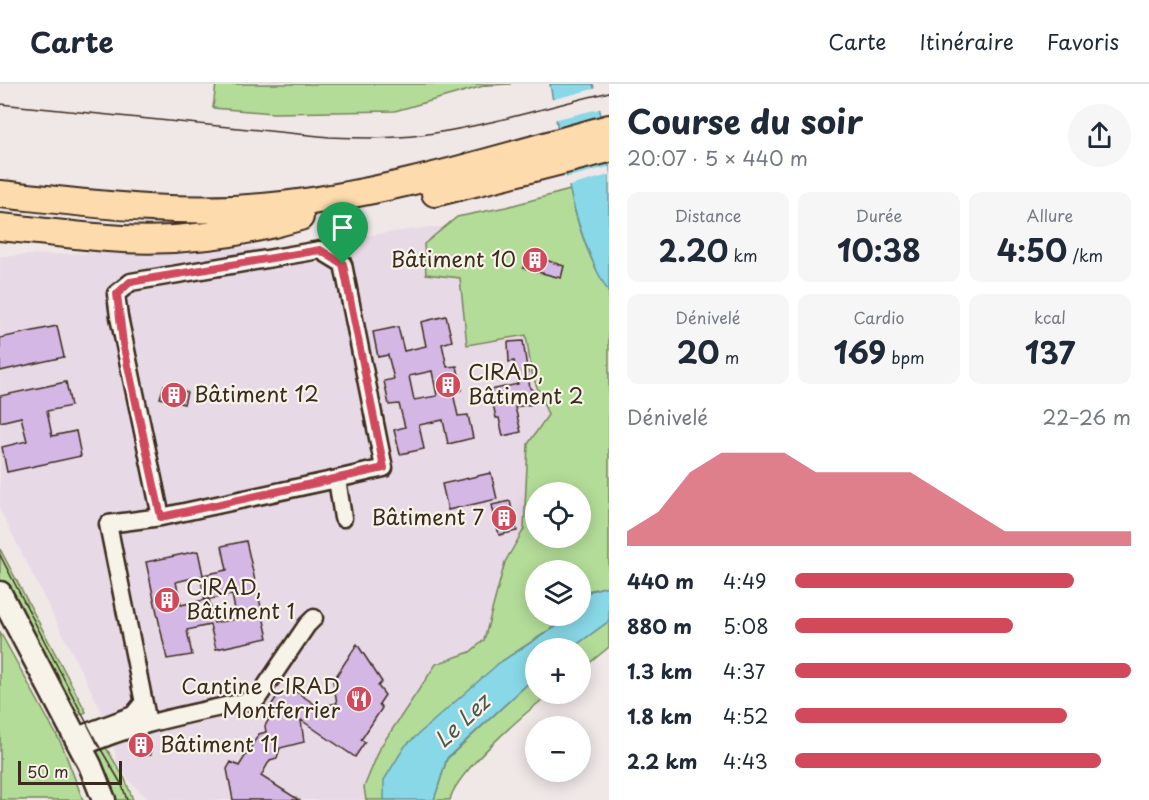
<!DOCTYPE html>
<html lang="fr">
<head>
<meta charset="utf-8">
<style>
	body { margin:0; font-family:"Playpen Sans",sans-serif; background:#f6f6f7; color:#1f2937; height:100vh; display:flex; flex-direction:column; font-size:22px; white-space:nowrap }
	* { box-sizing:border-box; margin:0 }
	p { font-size:20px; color:#747a83 }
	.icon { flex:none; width:33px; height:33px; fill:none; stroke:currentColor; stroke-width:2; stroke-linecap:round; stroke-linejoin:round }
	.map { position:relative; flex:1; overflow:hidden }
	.drawer { display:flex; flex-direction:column; background:#fff; width:540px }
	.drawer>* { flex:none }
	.tools { position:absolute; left:525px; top:398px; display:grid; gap:12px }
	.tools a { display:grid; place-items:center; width:66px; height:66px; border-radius:50%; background:#fff; box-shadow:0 3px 15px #0003; font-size:30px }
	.scale { position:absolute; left:18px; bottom:15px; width:104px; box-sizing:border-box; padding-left:6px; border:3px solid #3b2a1e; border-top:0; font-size:16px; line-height:21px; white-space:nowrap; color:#3b2a1e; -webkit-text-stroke:4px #f7f3e8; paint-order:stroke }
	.pin { position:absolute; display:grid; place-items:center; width:51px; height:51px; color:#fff; margin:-62px -26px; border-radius:50% 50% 50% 0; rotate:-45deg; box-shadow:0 0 6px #0007 }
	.pin .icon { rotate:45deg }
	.round { display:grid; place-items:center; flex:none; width:63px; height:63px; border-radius:32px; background:#f6f6f7 }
	.headline { display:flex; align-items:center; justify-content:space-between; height:102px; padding:0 18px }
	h1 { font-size:33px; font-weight:700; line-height:45px }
	.metrics { display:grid; grid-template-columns:repeat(3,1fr); gap:9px; height:102px; padding:6px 18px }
	.metrics div { display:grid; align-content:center; border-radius:12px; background:#f6f6f7; text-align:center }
	.metrics b { font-size:30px; font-weight:700 }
	.metrics small { font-size:16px; font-weight:400 }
	.metrics p { font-size:16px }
	.chart { height:168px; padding:12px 18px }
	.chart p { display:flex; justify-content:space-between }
	.chart svg { width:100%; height:108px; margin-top:6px; fill:#d1495b; opacity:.7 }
	ul { padding:0 18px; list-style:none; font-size:20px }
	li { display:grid; grid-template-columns:96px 72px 1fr; align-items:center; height:45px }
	li i { height:15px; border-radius:8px; background:#d1495b }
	header { display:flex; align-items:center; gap:36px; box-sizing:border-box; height:84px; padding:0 30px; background:#fff; border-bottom:2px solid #e0e1e3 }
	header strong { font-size:28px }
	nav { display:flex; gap:33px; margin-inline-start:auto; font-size:21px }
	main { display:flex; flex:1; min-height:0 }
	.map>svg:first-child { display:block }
	.built { fill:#e8d9e6; fill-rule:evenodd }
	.green { fill:#b3dc98; stroke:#77835b; stroke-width:1.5; fill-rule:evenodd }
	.water { fill:#89d8e7; stroke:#6a9297; stroke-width:1.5 }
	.pier { fill:#f0e7e7 }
	.building { fill:#d5b7e5; stroke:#3b2a1e; stroke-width:1.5; fill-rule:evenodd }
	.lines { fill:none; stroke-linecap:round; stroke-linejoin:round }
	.street-casing { stroke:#3b2a1e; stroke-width:21 }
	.secondary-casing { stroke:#3b2a1e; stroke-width:27 }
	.primary-casing { stroke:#3b2a1e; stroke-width:30 }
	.street { stroke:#f7f3e8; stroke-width:16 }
	.secondary { stroke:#f7f3e8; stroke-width:22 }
	.primary { stroke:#fedbac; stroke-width:26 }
	.tram { stroke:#3b2a1e; stroke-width:1.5 }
	.route-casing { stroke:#fff; stroke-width:12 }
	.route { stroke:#d1495b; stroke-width:8 }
	.labels { text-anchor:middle; stroke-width:4.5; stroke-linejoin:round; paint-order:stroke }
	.poi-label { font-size:21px; fill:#3b2a1e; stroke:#f7f3e8; text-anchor:start }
	.water-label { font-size:22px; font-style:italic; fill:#4e5650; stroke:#f7f3e8 }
</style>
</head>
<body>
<header>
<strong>Carte</strong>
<nav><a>Carte</a><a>Itinéraire</a><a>Favoris</a></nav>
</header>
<main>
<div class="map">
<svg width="609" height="716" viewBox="0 0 609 716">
	<rect width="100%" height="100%" fill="#f0e7e7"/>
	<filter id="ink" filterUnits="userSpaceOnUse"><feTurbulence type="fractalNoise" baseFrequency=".0167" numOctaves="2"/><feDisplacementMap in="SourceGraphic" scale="12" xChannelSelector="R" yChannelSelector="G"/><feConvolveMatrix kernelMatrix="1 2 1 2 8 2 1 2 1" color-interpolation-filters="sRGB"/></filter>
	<g filter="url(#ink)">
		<!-- built -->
		<path class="built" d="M431,143L489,146L609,449L536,486L373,716H150L131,699L117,678L114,662L100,624L0,426V172L92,169L153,170L245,163L267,165ZM536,408H580V453H536Z"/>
		<!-- green -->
		<path class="green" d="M216,0H511L487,1L395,27L273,29L213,24Z
			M570,106C577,142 590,177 609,208V502L588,507L581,517L580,486H536V531H570L565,536L499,579L396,716H366L364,703L381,662L436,580L470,568L484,556L505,478L524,445L528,360L548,331L532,290L526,251L467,261L460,194L426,190L424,160L457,133L506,123ZM536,408H580V453H536Z
			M0,465L86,628L71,635L0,500Z
			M609,537V563L581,586L580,564H572Z
			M0,548L62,661L83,716H0Z
			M535,593L536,609H551C527,627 455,689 450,716H434L447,675Z
			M103,659L125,695L133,716H113L90,665Z"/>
		<!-- water -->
		<path class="water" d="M550,0H593L609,62V209C571,146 563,72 550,0Z
			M609,502V537L572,564H536L535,593L447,674L434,716H384V696L405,662L499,579L565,537L570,531H580C580,507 588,507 609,502Z"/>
		<!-- pier -->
		<path class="pier" d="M598,4L603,24L553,36L550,16Z
			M609,83V91L566,103L564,94Z"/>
		<!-- building -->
		<path class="building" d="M527,170L564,182L561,194L523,184Z
			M446,232L452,257L442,260L447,283L457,282L462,306L453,309L458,332L468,331L473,354L448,360L443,336L419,341L424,365L400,370L394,346L405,343L399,320L389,321L384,297L394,295L388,271L378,273L373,248L398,243L404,267L426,262L421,238ZM432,287L437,312L414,316L409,292Z
			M57,242L64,273L0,287V254Z
			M523,257L530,304L536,309L538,315L533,320L515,323L521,348L503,352L499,334H496L490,306L518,300L514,277L509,278L508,258Z
			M66,298L71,322L47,327L52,352L76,347L81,372L7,388L2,363L27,357L21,333L0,338V312Z
			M164,301L187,308L184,320L160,314Z
			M491,389L497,415L448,426L442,400Z
			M510,417L517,447L499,451L492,421Z
			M246,457L268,554L216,565L210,541L187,546L192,571L167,575L146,478L198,467L203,491L227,486L222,462ZM200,492L205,516L232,511L237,535L214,539L209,515L181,521L176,498Z
			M357,560L382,598L378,602L385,611L379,620L382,624L361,656L365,658L355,673L301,636L304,658L280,664L277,674L270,676L261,692L299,716H233L227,685L231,678L239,682L259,650L266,648L265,642L269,635L264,632L278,611L295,607L319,623L337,619L333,597Z
			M148,655L151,671L138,673L134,658Z"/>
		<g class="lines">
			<!-- street casing -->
			<g class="street-casing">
				<path id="street" d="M161,433L119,233L116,210L131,198L320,166L343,180L384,384L337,395
					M148,639L108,440L161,433L337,395L343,434
					M74,653L133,631L143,619
					M81,664C136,638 197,629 257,615L307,541L314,534"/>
			</g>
			<!-- secondary casing -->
			<g class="secondary-casing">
				<path id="secondary" d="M0,509L90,681L104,716"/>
			</g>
			<!-- primary casing -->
			<g class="primary-casing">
				<path id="primary" d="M435,109L609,65
					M0,110C86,119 176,131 263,123C381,112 496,75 609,44
					M0,143C41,147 82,153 123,155C183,158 243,150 300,133"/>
			</g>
			<!-- street -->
			<use href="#street" class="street"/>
			<!-- secondary -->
			<use href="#secondary" class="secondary"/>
			<!-- primary -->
			<use href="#primary" class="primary"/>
			<!-- tram -->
			<path class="tram" d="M0,20L329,53C359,54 390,55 421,51C484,43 547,23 609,8
				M0,471L96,657L122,701L127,716"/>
		</g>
	</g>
	<g class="lines" filter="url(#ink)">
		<!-- route casing -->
		<g class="route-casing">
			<path id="route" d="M320,166L343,180L384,384L161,433L123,259L117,210L130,198Z"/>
		</g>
		<!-- route -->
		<use href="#route" class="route"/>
	</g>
	<!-- icons -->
	<defs>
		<g id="building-disc" transform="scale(1.35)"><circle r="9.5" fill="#d1495b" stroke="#f7f3e8"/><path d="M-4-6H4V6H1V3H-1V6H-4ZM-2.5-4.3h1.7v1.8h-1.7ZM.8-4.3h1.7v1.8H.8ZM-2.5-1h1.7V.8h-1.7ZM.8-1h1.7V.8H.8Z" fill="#fff"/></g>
		<g id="restaurant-disc" transform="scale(1.35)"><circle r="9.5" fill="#d1495b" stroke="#f7f3e8"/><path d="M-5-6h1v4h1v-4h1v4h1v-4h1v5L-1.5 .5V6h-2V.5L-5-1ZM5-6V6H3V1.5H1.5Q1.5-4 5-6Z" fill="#fff"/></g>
	</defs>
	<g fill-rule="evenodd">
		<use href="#building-disc" x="535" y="176"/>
		<use href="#building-disc" x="448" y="301"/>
		<use href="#building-disc" x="174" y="311"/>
		<use href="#building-disc" x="504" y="434"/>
		<use href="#building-disc" x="167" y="516"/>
		<use href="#restaurant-disc" x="359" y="615"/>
		<use href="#building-disc" x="141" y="661"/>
	</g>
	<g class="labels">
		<!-- poi labels -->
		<g class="poi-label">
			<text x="516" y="183" text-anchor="end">Bâtiment 10</text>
			<text x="468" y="296">CIRAD,<tspan x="468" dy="24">Bâtiment 2</tspan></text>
			<text x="194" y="318">Bâtiment 12</text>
			<text x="484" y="441" text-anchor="end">Bâtiment 7</text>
			<text x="186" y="511">CIRAD,<tspan x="186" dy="24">Bâtiment 1</tspan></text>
			<text x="340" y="610" text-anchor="end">Cantine CIRAD<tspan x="340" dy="24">Montferrier</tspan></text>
			<text x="160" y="668">Bâtiment 11</text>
		</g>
		<!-- water labels -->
		<g class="water-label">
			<text transform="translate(462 637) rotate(-43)" y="8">Le Lez</text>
		</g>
	</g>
</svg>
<div class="tools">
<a><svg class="icon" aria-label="locate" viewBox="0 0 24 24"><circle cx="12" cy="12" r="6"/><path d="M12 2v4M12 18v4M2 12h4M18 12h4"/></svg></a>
<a><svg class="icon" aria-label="layers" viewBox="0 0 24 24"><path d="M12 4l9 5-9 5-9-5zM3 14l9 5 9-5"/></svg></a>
<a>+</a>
<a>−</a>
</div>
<div class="scale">50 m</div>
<div class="pin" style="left:343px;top:180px;background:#1e9e55"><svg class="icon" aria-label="arrive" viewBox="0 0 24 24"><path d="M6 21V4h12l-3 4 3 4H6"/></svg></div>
</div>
<section class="drawer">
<div class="headline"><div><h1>Course du soir</h1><p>20:07 · 5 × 440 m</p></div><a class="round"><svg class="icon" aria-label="share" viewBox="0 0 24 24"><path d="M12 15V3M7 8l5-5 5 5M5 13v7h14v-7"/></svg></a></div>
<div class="metrics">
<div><p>Distance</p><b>2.20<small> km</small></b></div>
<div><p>Durée</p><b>10:38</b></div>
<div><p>Allure</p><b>4:50<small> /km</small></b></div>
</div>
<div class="metrics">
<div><p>Dénivelé</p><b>20<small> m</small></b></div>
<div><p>Cardio</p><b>169<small> bpm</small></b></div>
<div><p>kcal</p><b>137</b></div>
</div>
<div class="chart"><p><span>Dénivelé</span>22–26 m</p>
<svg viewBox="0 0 160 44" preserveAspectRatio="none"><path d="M0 44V38L10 30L20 14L30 6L40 6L50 6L60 14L70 14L80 14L90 14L100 22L110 30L120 38L130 38L140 38L150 38L160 38V44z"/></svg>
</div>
<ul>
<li><b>440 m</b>4:49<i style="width:83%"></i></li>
<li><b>880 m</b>5:08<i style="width:65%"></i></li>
<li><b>1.3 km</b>4:37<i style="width:100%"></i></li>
<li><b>1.8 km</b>4:52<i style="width:81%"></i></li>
<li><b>2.2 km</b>4:43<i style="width:91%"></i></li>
</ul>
</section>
</main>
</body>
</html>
